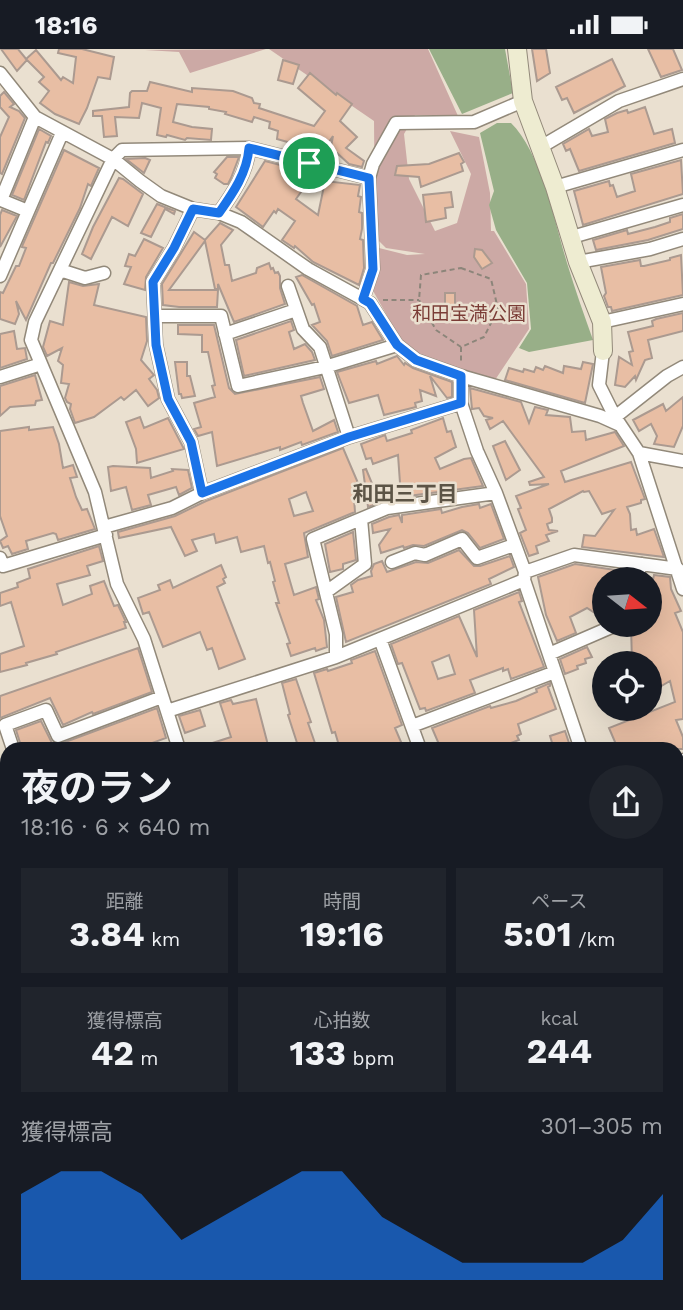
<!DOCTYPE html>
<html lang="ja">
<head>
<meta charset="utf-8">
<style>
	body { margin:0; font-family:"Work Sans","Noto Sans JP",sans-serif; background:#20242c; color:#f1f3f6; height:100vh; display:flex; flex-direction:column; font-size:26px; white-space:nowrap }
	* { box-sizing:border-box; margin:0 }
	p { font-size:23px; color:#9ea1a6 }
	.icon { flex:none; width:38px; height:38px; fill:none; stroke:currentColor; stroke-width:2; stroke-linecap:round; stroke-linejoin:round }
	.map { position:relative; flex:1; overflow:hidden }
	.details { position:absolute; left:0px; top:693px; width:684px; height:569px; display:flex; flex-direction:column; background:#171b24; border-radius:21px 21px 0 0; box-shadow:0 7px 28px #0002 }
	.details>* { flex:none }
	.needle { width:46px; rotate:107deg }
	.fabs { position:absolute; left:592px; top:518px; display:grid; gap:14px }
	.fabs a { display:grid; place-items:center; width:70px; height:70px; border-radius:50%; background:#171b24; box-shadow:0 7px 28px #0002; font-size:35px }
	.pin { position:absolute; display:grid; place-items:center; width:60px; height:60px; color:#fff; margin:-30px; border:4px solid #fff; border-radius:50%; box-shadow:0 2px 7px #0007 }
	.round { display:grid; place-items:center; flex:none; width:74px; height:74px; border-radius:37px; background:#20242c }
	.headline { display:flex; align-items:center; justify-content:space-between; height:119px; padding:0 21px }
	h1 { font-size:38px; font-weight:700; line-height:52px }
	.stats { display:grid; grid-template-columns:repeat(3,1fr); gap:10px; height:119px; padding:7px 21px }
	.stats div { display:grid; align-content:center; border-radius:0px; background:#20242c; text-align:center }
	.stats b { font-size:35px; font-weight:700 }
	.stats small { font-size:19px; font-weight:400 }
	.stats p { font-size:19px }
	.chart { height:196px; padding:14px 21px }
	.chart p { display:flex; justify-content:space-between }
	.chart svg { width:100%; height:126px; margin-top:7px; fill:#1a73e8; opacity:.7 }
	.status { display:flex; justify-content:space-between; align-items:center; height:49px; padding:0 35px; background:#171b24; direction:ltr }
	.status svg { height:19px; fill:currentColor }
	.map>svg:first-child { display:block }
	.green { fill:#cca9a5 }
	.water { fill:#98af88 }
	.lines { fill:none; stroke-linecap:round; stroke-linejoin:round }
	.stream { stroke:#98af88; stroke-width:3.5 }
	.building { fill:#e8bea4; stroke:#ab9a90; stroke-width:2; fill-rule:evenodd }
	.street-casing { stroke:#92897a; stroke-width:15 }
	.secondary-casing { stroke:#92897a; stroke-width:20 }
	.highway-casing { stroke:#8a874a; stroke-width:25 }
	.path { stroke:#8c857a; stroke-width:2; stroke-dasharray:5 3.5; stroke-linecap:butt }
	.street { stroke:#fff; stroke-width:12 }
	.secondary { stroke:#eeecd1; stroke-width:18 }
	.highway { stroke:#c5c167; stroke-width:23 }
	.route-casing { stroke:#fff; stroke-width:14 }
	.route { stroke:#1a73e8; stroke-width:9 }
	.labels { text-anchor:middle; stroke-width:5; stroke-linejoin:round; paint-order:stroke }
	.park-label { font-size:19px; fill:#7b3c36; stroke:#eae0d0 }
	.neighbourhood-label { font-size:21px; font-weight:bold; fill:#5c5446; stroke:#eae0d0 }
</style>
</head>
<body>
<div class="status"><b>18:16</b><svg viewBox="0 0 49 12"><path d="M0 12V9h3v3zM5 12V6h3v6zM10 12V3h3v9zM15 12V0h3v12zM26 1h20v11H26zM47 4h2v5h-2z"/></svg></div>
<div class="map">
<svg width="683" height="1261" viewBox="0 0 683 1261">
	<rect width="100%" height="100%" fill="#eae0d0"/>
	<!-- green -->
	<path class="green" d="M266,0L190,24L179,3L145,1Z
		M269,0H428L458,67L415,66L404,85L409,130L435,182L457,174L471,125L450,82L479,88L490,144L491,182H494L526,235L529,280L493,334L418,309L399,288L372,240L375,198L407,206L425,205L386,199L375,188L374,72Z"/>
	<!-- water -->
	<path class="water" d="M429,0H505L513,44L462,65Z
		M497,74H511C541,103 555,174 567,214C575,240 584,266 593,291L529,303L519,299L531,280L527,234L496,181L489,156L494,142L480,84Z"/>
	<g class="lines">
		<!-- stream -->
		<path class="stream" d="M0,932L7,931
			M607,1255L621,1261"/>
	</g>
	<!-- building -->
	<path class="building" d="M1,0H18L27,11L17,22Z
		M59,0H82L114,8L110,30L98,28L87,59L79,75L55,65L40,54L49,42L39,33L44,28L26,10L36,1L61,31L63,28L73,34L76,8L58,4Z
		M532,0H546L550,24L537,32Z
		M648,0H673L682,21L661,28Z
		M612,10L625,37L574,64L567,49L562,51L556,38Z
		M283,11L299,16L293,35L278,31Z
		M310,24L336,46L337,44L352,55L340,72L357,88L346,99L364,112L362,118L349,115L337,104L330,103L333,87L324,100L306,96L305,98L277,90L278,82L269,79L270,73L254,68L252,73L225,65L226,63L209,60V58L177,55L173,73L192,78L212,80L211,91L187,89L185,91L167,86L166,88L157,86L161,59L142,54L139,69L115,68L117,87L104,88L102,67H93V62L129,58L130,44L132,42H147L150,33L192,43V39L233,42L252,49L254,54L260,55L259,59L314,77L325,62L298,39Z
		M4,43L14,55L10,58L19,62L25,69L2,125L0,124V88L9,68L0,58V47Z
		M645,58L654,85L672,80L675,94L579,122L570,100L566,102L563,95L589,80L592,87L608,83L605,70L617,64L627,61L628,64Z
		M39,80L51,87L48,94L46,93L24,151L12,146Z
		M64,101L99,119L91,137L88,135L80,159L53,214H51L26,271L16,252L19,265L15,275L0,270V243L3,244L16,217H19L26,199L22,198L23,195Z
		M459,104L464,113L461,115L463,122L421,138L419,128L395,126L397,117L429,115Z
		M227,108H239L231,129L228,135H224L215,129L217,125L214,123Z
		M145,109L150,111L144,124L126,110Z
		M681,111L683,145L583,176L574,142L609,132L610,137L613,136L617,148L635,142L631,125Z
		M265,112L307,123L304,128L311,129L296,150L318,166L325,132L360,136L358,147L361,148L359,163L362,164V180L360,190L363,191L364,219L359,236L313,213L295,197L294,199L282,191L295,172L278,160L276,164L274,162L263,178L236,158Z
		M119,129L123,130L143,145L128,177L112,168L91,210L82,205L93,178Z
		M451,143L453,158L445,159L446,169L426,173L423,146Z
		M157,155L175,162L174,165L165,160L151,188L141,184Z
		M2,161L17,167L0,198V166Z
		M683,165V180L648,191L596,201L593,191L627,181L628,185L655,178L670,173V169Z
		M220,174L233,181L221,196L225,216H229L232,232L256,224L257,219L269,214L271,220L273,219L275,224L278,223L280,227V239L285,255L234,273L218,235V240H215L205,192L169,241H218L217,258H179L163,256L162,235L194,183L205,191Z
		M144,190L163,199L146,228L145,241L124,235L131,218L125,217L129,205L135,207Z
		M475,200L482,201L492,214L482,220L474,208Z
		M681,206L683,246L612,262L611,258H608L604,247L606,244L601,218L640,211L641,217H644L670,211V209Z
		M302,226L357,257L363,276L372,273L383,291L332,307L327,292L312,276L320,273L314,255L312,256L296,228Z
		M69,233L83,237L99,235L94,256L146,268L147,292L141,311L154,326L149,330L157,341L159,349L148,357L136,341L124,351L121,348L94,368L75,374L70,360L71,355L67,353L65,349L69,335L61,334L63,316L58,312L62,299L47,307L43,298L50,272L63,276Z
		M445,244H455V257H445Z
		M683,264V282L648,291L652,309L645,311L636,331L635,327L625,338L615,336L619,308L632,316L629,303L633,302L628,283L653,277L652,272L656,270Z
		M291,272L294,281L289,283L294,300L305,295L312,303L315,311L244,327L236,291Z
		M178,276H214L229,339L235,345L320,328L324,340L301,347L303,354L313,382L334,371L338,383L302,396L301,393L280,401V398L217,417L212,383L198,387L194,380L201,378L194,354L215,348L212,337L215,336L208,303H202V286L178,285Z
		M14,282L17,300L25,299L27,310L0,319V285Z
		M397,307L404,316L405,314L413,319L452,333V348L447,349L430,327L436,347L420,341L422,352L415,354L416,358L384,366L378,346L349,354L337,323L376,312L377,315Z
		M175,313H187V327H190L195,347L182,349L181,345H179Z
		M583,313L593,315L585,354L505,331L509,319L523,323L524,320L534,323L536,318L543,321L545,317L563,324L564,317L581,320Z
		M35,326L42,351L36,352L35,356L10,358L0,367V337Z
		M470,339L521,353L529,374L535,358L548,361L546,366L570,368L572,383L585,382L586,391L615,383L624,397L561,422L565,433L631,413L645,450L641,451V454L627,458L630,465L631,481L636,480L637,486L654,480L664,508L582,498L584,486L595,487L614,461L602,465L589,442L584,443L583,442L549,460L552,469V473L547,475L549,481L558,482L546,486L549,492L536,497L538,504L529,507L520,484L526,481L518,460L521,459L516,447L549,435L530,436L529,433L544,428L503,372L490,380L486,371L493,369L484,367L479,359L472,360Z
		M683,348V377L674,398L654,395L657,387L651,375L639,382L633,371L663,355L666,362Z
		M140,368L144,379L168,369L184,400L137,414L136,400L126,373Z
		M443,369L447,383L451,382L456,398L435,409L440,420L464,410L471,409L483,437L401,448L398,406L373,415L371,409L366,410L361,395L385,386L387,392L412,384L411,381Z
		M29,378V381L53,378L59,395L63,419L73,416L77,428L70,429L76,448L82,461L87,460L95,480L58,491L56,485L53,484L26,492L28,500L12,505L8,497L3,499L0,492L7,487L0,467V382Z
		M505,392L520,421L506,431L493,397Z
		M343,399L358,434L353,435L355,463L304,484L308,508L285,515L294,546L316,538L319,550L316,551L324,571L327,598L316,602L315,599L291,607L287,595L290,594L276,554H279L273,533L275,532L270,513L268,514L264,497L241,503L237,488L216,494L214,485L192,491L197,502L185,507L171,478L119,489L118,483L175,467L206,452ZM306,443L313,462L294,467L289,450Z
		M113,417L150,419L151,429L173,422L172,420L188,421L192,439L179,446L176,438L148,446L151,456L132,461L126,438L111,442L108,418Z
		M366,420L373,437L388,436L393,449L368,458L363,421Z
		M479,455L480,459L491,455L504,490L480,499L468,484L462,481L424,497L413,496L404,499L403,497L381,504L379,496L390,480L373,484L372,475L389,468L399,466L402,474V466L441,460L442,464L462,458Z
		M353,483L356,511L343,515V520L330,523L325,495Z
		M99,497L103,512L87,517L90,526L57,535L63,556L92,545L90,537L104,532L114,557L118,556L126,573H124L126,579L56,603L57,605L26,614L27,616L0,623V605L24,597L11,553L0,557V544L18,538L17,534L30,529L28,520Z
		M459,501L474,517H480L510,507L514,518L489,530L491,535L346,593L336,548L353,543L351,536L358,531L372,527L371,522L374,515L382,512L387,523L416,513L428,514Z
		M575,515L629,523L626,530H604V570L587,559L570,568L576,584L557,592L546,566L538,528Z
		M221,516L226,528L223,530L225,534L217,538L245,610L219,620L212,599L207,601L200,583L163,598L149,563L143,565L138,549L160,541L158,536L170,531L173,539Z
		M654,526L670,528L671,540L681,562L675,564L683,583V670L676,671L683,688V700H671L670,697L664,700H618L609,679L675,653L670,632L656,640L654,636L649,638V614H632L631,576H649V550Z
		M519,543L522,552L519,553L544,618L511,630L508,620L503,622V619L470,631L475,644L426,662L425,659L420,660L402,614L398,615L391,595L459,567L477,608L474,561ZM449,606L455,625L438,630L432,613Z
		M587,598L592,608L585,610L586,614L577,617L578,620L565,625L560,610Z
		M138,599L152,643L93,665L92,663L63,676L50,649L0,669V647Z
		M375,602L402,676L395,679L404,700H340L335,683L332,684L314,624L327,620L328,622L352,614L351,611Z
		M296,630L311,673L308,674L317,700H299L288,666L290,665L282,634Z
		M550,634V637L548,638L556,660L518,675L521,685L517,687L519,691L500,698V700H441L432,679L490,657L491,659L516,652L537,643L536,640Z
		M256,650L269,700H200V698L231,688L220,654L231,651L233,655Z
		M157,659L166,689L136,700H22L16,681L41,672L52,694L60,695Z
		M200,661L205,677L185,684L179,667Z
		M565,682L571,700H554L550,687Z"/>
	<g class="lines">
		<!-- street casing -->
		<g class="street-casing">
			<path id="street" d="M0,24L35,68L113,110L122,101L249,99L369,129L373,115L396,74L474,73L523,52
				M539,99L619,52L683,30
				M555,138L683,101
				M193,160L174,199L153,233L156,296L168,350L191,393L202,444
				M28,162L1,151L35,68
				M219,164C233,144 247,124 249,99
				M572,188L683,156
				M578,213L650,200L683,190
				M60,221L85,229L104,224
				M0,227L62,84
				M288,237L303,280L320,298L349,388
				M363,250L373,220L369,129
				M155,267H221L238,337L325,318L397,296
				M602,273L683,255
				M225,285L296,261
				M603,302L599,336L615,368L639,404L683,540
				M461,327V354L477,402L496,444L525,523
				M0,328L41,315
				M615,368L667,327L683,318
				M639,404L683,412
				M104,478L172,459L202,444L349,388L461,354
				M0,509L3,517L106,486
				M392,513L415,504L425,506L462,490L477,509L514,496
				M635,530L642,515
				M326,543L365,515L361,470
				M380,590L420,700
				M549,605L616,576
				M336,608V585L313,490L387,459L496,444
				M167,662L336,608L524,531
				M412,677L555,623
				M13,700L5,676L46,661L58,687L162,648
				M179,700L144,590L117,535L95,443L31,291L35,273L113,110L140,132L161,147L193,160L219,164L241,173L308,220L370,254L397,296L416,311L461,327L600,367L620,376
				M581,700L524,531L525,523L574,506L678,520
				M677,713L683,711
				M677,785L683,782
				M0,837L5,835
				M677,851L683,850
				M0,876L7,878
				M677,977L683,1000
				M0,1071L7,1065
				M0,1191L7,1178
				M234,1255V1261
				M377,1255L381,1261
				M542,1255L551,1261
				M582,1255L583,1261"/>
		</g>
		<!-- secondary casing -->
		<g class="secondary-casing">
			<path id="secondary" d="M517,0L523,52L555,138L578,213L602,273L603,302
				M48,1261L52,1255"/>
		</g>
		<!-- highway casing -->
		<g class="highway-casing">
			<path id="highway" d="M0,1206L7,1210
				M95,1255L108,1261"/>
		</g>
		<!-- path -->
		<path class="path" d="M461,219L491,230L498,260L484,288L461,298L436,281L419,251L421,226Z
			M383,251H419
			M461,298V312"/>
		<!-- street -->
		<use href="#street" class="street"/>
		<!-- secondary -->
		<use href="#secondary" class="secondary"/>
		<!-- highway -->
		<use href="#highway" class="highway"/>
	</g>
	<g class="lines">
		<!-- route casing -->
		<g class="route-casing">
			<path id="route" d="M249,99L369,129L373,220L363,250L370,254L397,296L416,311L461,327V354L349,388L202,444L191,393L168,350L156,296L153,233L174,199L193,160L219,164C233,144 247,124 249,99Z"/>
		</g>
		<!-- route -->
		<use href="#route" class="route"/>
	</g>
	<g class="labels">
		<!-- park labels -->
		<g class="park-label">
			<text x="469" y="271">和田宝満公園</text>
		</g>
		<!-- neighbourhood labels -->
		<g class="neighbourhood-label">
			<text x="405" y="452">和田三丁目</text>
		</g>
	</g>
</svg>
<div class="fabs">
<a><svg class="needle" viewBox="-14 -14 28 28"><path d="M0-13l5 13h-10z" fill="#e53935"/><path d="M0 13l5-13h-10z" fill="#9ea1a6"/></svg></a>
<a><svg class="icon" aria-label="locate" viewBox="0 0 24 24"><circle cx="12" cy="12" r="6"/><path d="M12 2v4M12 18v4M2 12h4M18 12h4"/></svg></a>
</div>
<div class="pin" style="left:309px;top:114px;background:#1e9e55"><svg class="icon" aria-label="arrive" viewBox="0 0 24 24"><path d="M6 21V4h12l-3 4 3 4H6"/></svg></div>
<section class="details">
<div class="headline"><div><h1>夜のラン</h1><p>18:16 · 6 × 640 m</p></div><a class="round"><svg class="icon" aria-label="share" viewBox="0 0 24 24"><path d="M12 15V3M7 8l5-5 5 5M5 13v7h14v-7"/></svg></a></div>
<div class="stats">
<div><p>距離</p><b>3.84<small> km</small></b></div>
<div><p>時間</p><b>19:16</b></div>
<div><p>ペース</p><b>5:01<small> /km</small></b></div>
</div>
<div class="stats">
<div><p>獲得標高</p><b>42<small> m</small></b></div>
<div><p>心拍数</p><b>133<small> bpm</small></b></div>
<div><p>kcal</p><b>244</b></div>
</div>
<div class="chart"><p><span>獲得標高</span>301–305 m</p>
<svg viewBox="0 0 160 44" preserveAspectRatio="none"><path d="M0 44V14L10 6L20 6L30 14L40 30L50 22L60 14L70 6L80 6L90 22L100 30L110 38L120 38L130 38L140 38L150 30L160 14V44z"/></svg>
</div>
</section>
</div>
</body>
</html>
